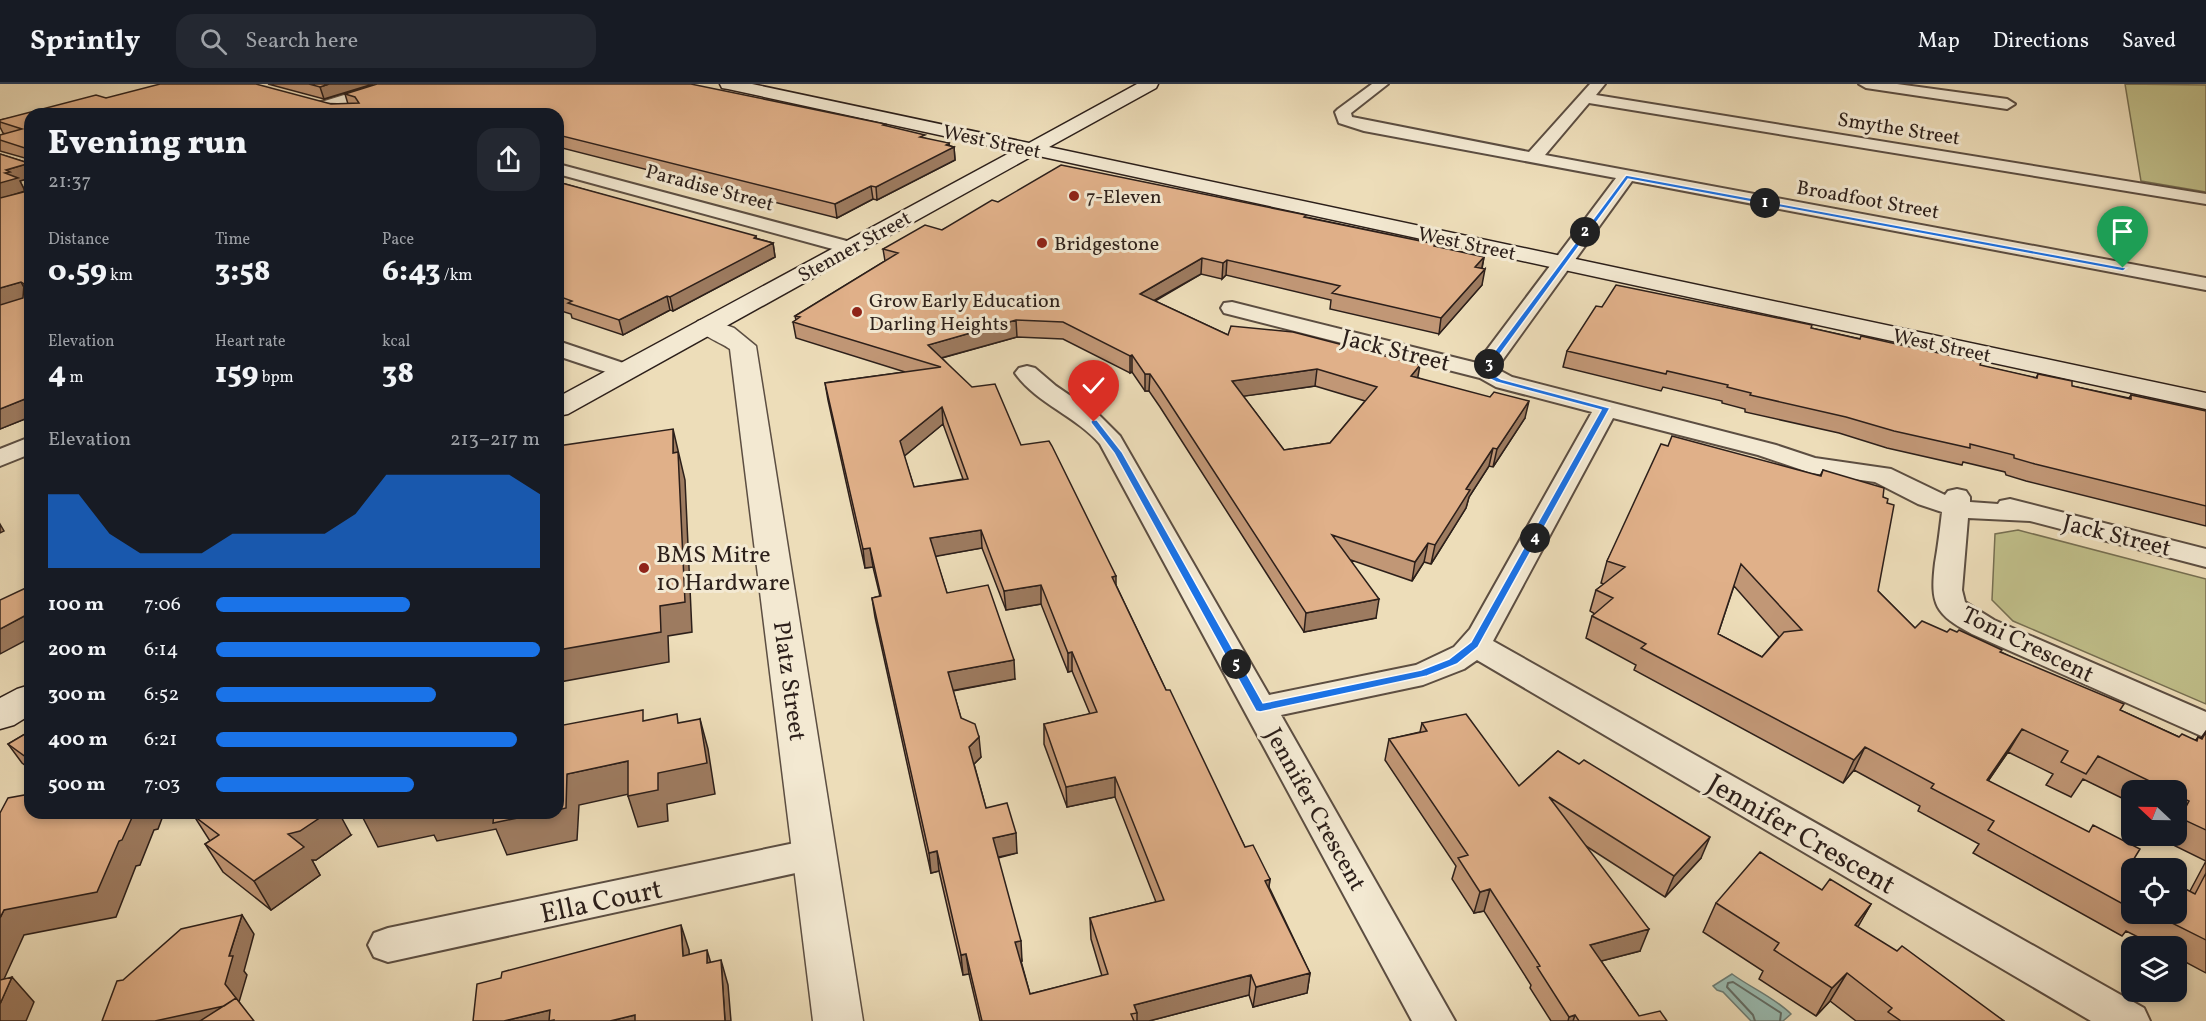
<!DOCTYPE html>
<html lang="en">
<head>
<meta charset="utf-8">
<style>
	body { margin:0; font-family:Vollkorn,serif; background:#242831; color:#f1f3f6; height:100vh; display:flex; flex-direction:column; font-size:22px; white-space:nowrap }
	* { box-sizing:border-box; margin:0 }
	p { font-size:20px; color:#9ea1a6 }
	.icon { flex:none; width:33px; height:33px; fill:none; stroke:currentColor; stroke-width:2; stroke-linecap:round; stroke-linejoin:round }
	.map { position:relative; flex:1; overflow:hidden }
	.panel { position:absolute; left:24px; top:24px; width:540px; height:711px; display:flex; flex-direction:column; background:#171b24; border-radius:18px; box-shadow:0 3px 9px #0003 }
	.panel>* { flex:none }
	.needle { width:39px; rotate:292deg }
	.fabs { position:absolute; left:2121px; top:696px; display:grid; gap:12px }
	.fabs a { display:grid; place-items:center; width:66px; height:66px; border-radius:12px; background:#171b24; box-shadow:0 3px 9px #0003; font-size:30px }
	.pin { position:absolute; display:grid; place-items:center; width:51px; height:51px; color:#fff; margin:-62px -26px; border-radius:50% 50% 50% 0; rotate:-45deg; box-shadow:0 0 6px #0007 }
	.pin .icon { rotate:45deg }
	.km { position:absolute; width:30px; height:30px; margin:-15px; border-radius:50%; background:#222; color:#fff; font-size:16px; line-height:30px; text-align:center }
	.round { display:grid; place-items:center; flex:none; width:63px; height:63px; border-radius:18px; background:#242831 }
	.overview { display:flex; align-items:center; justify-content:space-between; height:102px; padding:0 24px }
	h1 { font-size:33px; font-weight:800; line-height:45px }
	.figures { display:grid; grid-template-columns:repeat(3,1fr); gap:9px; height:102px; padding:6px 24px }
	.figures div { display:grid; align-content:center }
	.figures b { font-size:30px; font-weight:800 }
	.figures small { font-size:16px; font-weight:400 }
	.figures p { font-size:16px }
	.chart { height:168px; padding:12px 24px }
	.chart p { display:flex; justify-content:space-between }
	.chart svg { width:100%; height:108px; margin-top:6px; fill:#1a73e8; opacity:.7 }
	ul { padding:0 24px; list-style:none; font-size:20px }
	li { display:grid; grid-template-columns:96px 72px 1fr; align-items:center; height:45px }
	li i { height:15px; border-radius:8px; background:#1a73e8 }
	header { display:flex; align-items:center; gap:36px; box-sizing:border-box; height:84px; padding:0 30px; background:#171b24; border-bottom:2px solid #363941 }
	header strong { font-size:28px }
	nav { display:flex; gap:33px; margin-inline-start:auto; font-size:21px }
	.search { width:420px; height:54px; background:#242831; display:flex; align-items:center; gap:15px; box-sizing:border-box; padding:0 21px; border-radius:18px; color:#9ea1a6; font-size:22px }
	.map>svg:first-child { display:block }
	.green { fill:#c0bf8a; stroke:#766f52; stroke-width:1.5 }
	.water { fill:#99bbb1; stroke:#6d7d75; stroke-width:1.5 }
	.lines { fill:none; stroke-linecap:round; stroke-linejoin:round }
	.shore { stroke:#626d66; stroke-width:2 }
	.minor-casing { stroke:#5c4e42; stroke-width:4 }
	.tertiary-casing { stroke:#5c4e42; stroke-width:3 }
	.secondary-casing { stroke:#2c1f1a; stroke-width:3 }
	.minor { fill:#f3e9d2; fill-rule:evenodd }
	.tertiary { fill:#f3e9d2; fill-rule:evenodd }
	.secondary { fill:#f3e9d2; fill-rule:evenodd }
	.wall { fill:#c19776; stroke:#2c1f1a; stroke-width:1.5; fill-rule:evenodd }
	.shaded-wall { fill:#9d7b60; stroke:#2c1f1a; stroke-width:1.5 }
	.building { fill:#e0b089; stroke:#2c1f1a; stroke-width:1.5; fill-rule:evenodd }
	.route { fill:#1a73e8; stroke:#fff; stroke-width:1.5 }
	.poi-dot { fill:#8f2418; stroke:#f3e9d2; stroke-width:2 }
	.labels { text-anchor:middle; stroke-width:6; stroke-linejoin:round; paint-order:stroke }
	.far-street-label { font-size:20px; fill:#2c1f1a; stroke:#f3e9d2 }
	.far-poi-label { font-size:20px; fill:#2c1f1a; stroke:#f3e9d2; text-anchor:start }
	.street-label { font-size:24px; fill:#2c1f1a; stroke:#f3e9d2 }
	.poi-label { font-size:24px; fill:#2c1f1a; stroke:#f3e9d2; text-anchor:start }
	.near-street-label { font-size:28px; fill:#2c1f1a; stroke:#f3e9d2 }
</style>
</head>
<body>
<header>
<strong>Sprintly</strong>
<div class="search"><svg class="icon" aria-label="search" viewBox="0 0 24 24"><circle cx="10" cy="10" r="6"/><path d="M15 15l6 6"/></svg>Search here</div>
<nav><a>Map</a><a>Directions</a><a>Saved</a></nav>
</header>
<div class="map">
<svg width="2206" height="937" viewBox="0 0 2206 937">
	<rect width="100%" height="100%" fill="#edddb9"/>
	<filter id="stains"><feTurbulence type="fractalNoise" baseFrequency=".00333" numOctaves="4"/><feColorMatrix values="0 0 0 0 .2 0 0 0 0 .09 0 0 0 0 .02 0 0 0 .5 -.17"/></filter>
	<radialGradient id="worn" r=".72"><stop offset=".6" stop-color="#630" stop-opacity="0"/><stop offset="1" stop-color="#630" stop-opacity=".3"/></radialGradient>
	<!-- green -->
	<path class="green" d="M2125,0L2206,1V108L2141,97Z
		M2018,446L2206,495V620L2013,537L1992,516L1995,450Z"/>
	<!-- water -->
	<path class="water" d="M1732,890C1751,904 1774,913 1791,930L1783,937H1751L1723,908L1717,906L1713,902Z"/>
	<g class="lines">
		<!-- shore -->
		<path class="shore" d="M1755,937L1753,931L1727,903L1728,899L1733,898L1781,929L1780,937"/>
		<!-- minor casing -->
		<g class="minor-casing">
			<path id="minor" d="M380,0H403L401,3L313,30H289L292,27Z
				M1372,0H1388L1351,29L1352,33L1529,68L1590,0H1605L1596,11L2206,110V120L1589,19L1545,71L2206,194V206L1632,97L1499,281V286L1512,293L1776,361L1815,374L1891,385L1945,411L1948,407L1957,405L1966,407L1970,413V418L1998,420L2000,417L2010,415L2206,465V483L2030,437L1968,434L1962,506L1965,518L1994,536L2206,628V654L1972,550C1935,530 1930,521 1935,479C1938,462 1940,445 1942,428L1918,420L1875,398L1811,389L1758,371L1613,334L1493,557L2144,924L2150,937H2091L1477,576L1464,585L1423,601L1281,631L1455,937H1412L1100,360C1076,332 1036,319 1015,289L1019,284L1027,282L1035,284L1056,302L1100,332L1120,352L1269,611L1416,581L1454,563L1470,545L1592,328L1496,303L1480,294L1224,229L1221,224L1224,219L1232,218L1477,279L1616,94L1364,47L1339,39L1335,28L1338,25Z
				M1859,0H1897L2007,15L2015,20L2007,25L1866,4Z
				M558,80L858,160L861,164L858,168L851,170L558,90Z
				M558,257L632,282L636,287L632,292L624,294L558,272Z
				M30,353V370L0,382V365Z
				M814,755L827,760L833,770L827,780L814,785L388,878L374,873L368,861L374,849L388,844Z"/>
		</g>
		<!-- tertiary casing -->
		<g class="tertiary-casing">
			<path id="tertiary" d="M707,234L734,244L756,262L863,937H813L730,265C720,258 700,251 694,242L698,237Z"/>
		</g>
		<!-- secondary casing -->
		<g class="secondary-casing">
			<path id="secondary" d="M720,0H752L1029,59L1137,0H1158L1156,4L1049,63L2206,309V325L1034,71L568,330L558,332V313L1013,67L728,5L722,4Z
				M30,601V631L14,641L0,645V614L17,605Z"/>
		</g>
		<!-- minor -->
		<use href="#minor" class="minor"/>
		<!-- tertiary -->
		<use href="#tertiary" class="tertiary"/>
		<!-- secondary -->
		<use href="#secondary" class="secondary"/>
	</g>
	<!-- wall -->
	<path class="wall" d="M268,0H373L324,15Z
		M345,10L885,42L954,63L955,76L877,116L873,115L837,134L558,63V30H30V94L20,97L24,105L30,98V333L0,345V70L25,78V74L0,67V51L5,50L3,49L0,43V36L106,14L348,20Z
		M558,98L773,159L775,173L673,227L670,226L623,251L572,234L571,230L558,226Z
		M998,118L1306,133L1435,160V162L1484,173L1482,185V201L1439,250L1330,225L1331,216L1226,191L1222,195L1201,190L1155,217L1228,251L1418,294L1525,334L1493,383L1489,382L1469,413L1466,424L1431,480L1424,478L1412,497L1351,476L1376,534L1304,548L1160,323L1149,307H1145L1132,288L1130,289L1063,255L1017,253L942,274L1021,361L1116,501L1166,606L1245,763L1270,795L1269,803L1310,889L1307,909L1253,923L1249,911L1149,937H980L969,890L963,891L939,787L931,789L875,533L872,514L880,512L873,483L865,484L828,316L825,299L905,288L796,254L793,238L796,236L795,232L885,177L883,165L942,146ZM1315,302L1365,317L1330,359L1284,366L1243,312ZM943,340L963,395L914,403L904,372ZM982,464L1006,526L1041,520L1068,588L1072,587L1090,630L1044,640V660L1067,723L1115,713L1156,818L1090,834L1091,855L1102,892L1030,910L1021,877H1022L998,774L1017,769L986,724L974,680L981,673L961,634L953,607L1015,595L947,509L935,472Z
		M1602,223L1811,244L2036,294L2038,290L2072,302L2129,314L2131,311L2206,327V442L2026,397L2006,391L2005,388L1963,378L1962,381L1887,364L1839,349L1745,328V325L1722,319V317L1663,303L1661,307L1563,283L1567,267Z
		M1668,362L1820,392L1823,386L1883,413L1878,507L1915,544L1947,548L2001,568L2120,626L2179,653L2196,656L2198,653L2201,654L2206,647V889L2176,873V862H2156L2126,847L2122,852L1973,769L1979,760L1918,727L1920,722L1854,686L1843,699L1634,586L1636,581L1586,554L1592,532L1595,530L1590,527L1596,506L1604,500L1601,499L1607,477ZM1734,502L1779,553L1762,573L1718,550ZM2008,668L2053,690L2046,701L2071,713L2083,695L2132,719V706H2176V752H2166L2163,756L2206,777L2190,807L2176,830H2132V778L1988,697Z
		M1422,639L1519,702L1558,667L1701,774L1665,813L1586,762L1640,867L1601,877L1639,932L1667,937H1551L1530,904L1531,901L1484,827L1474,829L1452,795L1456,782L1385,676L1389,655L1420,648Z
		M30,647V685L22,679L8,660Z
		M194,732L351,751L316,776H312L320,791L271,826L223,788L205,760L210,757Z
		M1716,819L1871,820L1857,843L2004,937H1856L1830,917L1816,932L1759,895L1763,887L1703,848Z"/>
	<!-- shaded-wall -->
	<path class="shaded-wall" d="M329,0H373L324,15L320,3Z
		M949,59L950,65L954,63L955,76L877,116L876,103Z
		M30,79V94L20,97L25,107L0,115V99L6,86Z
		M871,102L873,115L837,134L835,120Z
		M756,152L759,166L773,159L775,173L673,227L670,213Z
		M1484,173L1481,188L1475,183Z
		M1202,174L1201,190L1139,225L1140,210Z
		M1227,176L1226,191L1222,195L1223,179Z
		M1485,185L1482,201L1439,250L1441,234Z
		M21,198L29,213L0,222V204Z
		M667,212L670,226L623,251L619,236Z
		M1016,236L1017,253L930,277L928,261Z
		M1132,271V288L1130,289V272Z
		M1420,281L1417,298L1411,292Z
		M1317,285L1315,302L1231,314L1232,297Z
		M1145,290H1150L1149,307H1145Z
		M30,313V333L0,345V325Z
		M1529,317L1525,334L1493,383L1497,365Z
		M942,323L943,340L902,374L900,357Z
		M673,345L685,396L692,548L668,552L669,578L560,598L558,633V566L660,522L673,369Z
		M1493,364L1489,382L1469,413L1466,424L1431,480L1435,461L1466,405Z
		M0,440L4,447L0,449Z
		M981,446L982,464L932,473L930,454Z
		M1428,459L1424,478L1412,497L1415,478Z
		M870,464L873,483L865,484L863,465Z
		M1116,492V511L1112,493Z
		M1041,501V520L1006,526L1004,507Z
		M1379,515L1376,534L1304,548L1306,529Z
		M30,529V554L0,570V545Z
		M1072,568V587L1068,588V569Z
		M1014,576L1015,595L950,607L948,588Z
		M700,635L708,665L715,710L667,720L668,737L638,743L628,712L658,689Z
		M2022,645L2008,668L1973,719L1987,696Z
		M979,653L981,673L971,683L969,663Z
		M1865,663L1854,686L1843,699L1854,676Z
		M628,677L638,708L579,721L577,756L507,771L496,745L437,757L434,751L378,763L362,732L375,729H558L567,690Z
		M1115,693V713L1067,723L1066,703Z
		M134,729H164L158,745L154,746L140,781L136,782L116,833L24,851L0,904V834L4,826L119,757Z
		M327,729H339L351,751L316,776H312L320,791L271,826L254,797L288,750Z
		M1016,749L1017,769L994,774L993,754Z
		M1710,753L1701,774L1665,813L1674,792Z
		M937,767L939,787L931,789L929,769Z
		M1270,795L1267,816L1265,797Z
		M1490,805L1484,827L1474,829L1480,808Z
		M1871,820L1855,848V841Z
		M242,831L254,850L244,887L247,891L239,918L252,937H155L225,900L229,872Z
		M681,841L689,866L691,897L683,872Z
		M1649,845L1640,867L1582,882L1590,861Z
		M1021,857L1022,877L1017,878L1015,858Z
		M707,866L714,890L707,879Z
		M966,870L969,890L963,891L961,871Z
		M721,876L728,901L731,937H725Z
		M1310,889L1307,909L1253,923L1256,903Z
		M1847,889L1830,917L1816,932L1832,904Z
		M1251,891L1249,911L1149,937H1137V929L1134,921Z
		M12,893L34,918L26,937H0V920Z
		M550,926L555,937H504Z
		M635,931L637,937H610Z
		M1575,931L1573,937H1568L1569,933Z"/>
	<!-- building -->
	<path class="building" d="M160,0H256L331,20L359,19L355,13L345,10L377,0H691L885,40L883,41L925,51L920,53L949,59L946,61L954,63L876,103L871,102L835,120L558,51V30H30V79L6,86L10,88L5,89L18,94L0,99V70L25,78V64L0,56V51L22,45L0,38V36L96,11L106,14Z
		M309,0H329L320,3Z
		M1061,81L1306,131L1304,133L1435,160L1434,162L1484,173L1475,183L1485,185L1441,234L1332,209L1340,202L1227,176L1223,179L1202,174L1140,210L1228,251L1231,242L1293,248L1420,281L1411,292L1490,313L1494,308L1529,317L1497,365L1493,364L1466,405L1470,406L1435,461L1428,459L1415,478L1332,451L1379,515L1306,529L1161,306L1150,290H1145L1132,271L1130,272L1063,238L1016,236L928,261L972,303L995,300L1021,361L1049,357L1052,362L1116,492L1112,493L1166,606H1170L1245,763L1253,761L1270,795L1265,797L1310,889L1256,903L1251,891L1134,921L1137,929L1131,930L1134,937H982L966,870L961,871L937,767L929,769L872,514L881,512L870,464L863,465L825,299L941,283L793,238L800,233L795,232L898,169L883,165L925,141L942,146L992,116L998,118ZM1317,285L1377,303L1330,359L1284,366L1232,297ZM942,323L968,395L914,403L900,357ZM981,446L1004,507L1041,501L1068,569L1072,568L1097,628L1044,640L1066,703L1115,693L1164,816L1090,834L1108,890L1030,910L1015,858L1021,857L993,754L1016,749L1007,719L986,724L969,663L979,653L975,640L961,634L948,588L1014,576L988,501L947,509L930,454Z
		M25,97L30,98V313L0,325V221L23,214L24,200L21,198L0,204V114L24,108Z
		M558,98L756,152L754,154L773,159L670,213L667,212L619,236L568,219L572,217L558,212Z
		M1616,201L1812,241L1811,244L1860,255L1861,252L1892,259L1981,278L1980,281L2037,294L2038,290L2072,297V302L2131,315V311L2206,327V422L2035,380L2014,374V371L1970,360V364L1894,347L1846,333L1750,311L1751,309L1727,303L1728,301L1667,287L1666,290L1567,267L1596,222L1602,223Z
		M673,345V369L678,368L685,518L660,522L661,548L558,566V362Z
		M1672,352L1821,392L1823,386L1884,404L1883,413L1888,415L1887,419L1894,421L1878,507L1915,544L1922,537L1947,548L1950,545L1957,548L1959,546L2002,566L2000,568L2124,620L2120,626L2179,653L2182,650L2197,657L2198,653L2202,655L2206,648V746L2180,734L2189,717L2176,711V706H2168L2098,672L2086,690L2061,678L2068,667L2022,645L1987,696L2089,748L2093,741L2140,765L2132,778L2146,784H2132V825L1988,746L1994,737L1931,704L1934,700L1865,663L1854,676L1641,564L1646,560L1592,532L1613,514L1596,506L1625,483L1607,477L1661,360L1668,362ZM1741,480L1802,546L1784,548L1762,573L1718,550Z
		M30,502V529L0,545V516Z
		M643,626V637L677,630L678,639L700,635L707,679L658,689V706L628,712V677L567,690L566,724L558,726V642Z
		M1466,630L1519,702L1558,667L1579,680L1584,676L1710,753L1674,792L1549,713L1649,845L1590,861L1639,932L1660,927L1667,937H1579L1575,931L1569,933L1537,883L1540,882L1490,805L1480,808L1458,774L1468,771L1389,655L1427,647L1422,639Z
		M30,647V676L8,660Z
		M30,710V729H134L122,756L119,757L97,808L4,826L0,834V729L8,714Z
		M199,729H327L300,747L288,750L304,763L254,797L205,760L219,751L194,732Z
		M363,729H375L362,732Z
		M494,729H543L493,739Z
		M1760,768L1822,806L1830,795L1871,820L1855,841L1897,867L1902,862L2004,937H1901L1888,928L1892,924L1847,889L1832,904L1774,866L1779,859L1716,819Z
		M2206,789V856L2154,830H2176V800L2195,810Z
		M242,831L229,872H233L225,900L236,914L224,922L155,937H102L117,897L123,896L181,845Z
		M681,841L683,872L707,866V879L721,876L725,937H635V931L610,937H554V936L549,937L550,926L504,937H473L477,900L501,894L502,888Z
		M12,893L0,920V896Z
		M236,914L254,937H200Z"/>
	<!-- route -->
	<path class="route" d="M1626,91L2127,184L2123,187L1628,95L1490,284L1492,290L1501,295L1610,324L1478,563L1457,580L1427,592L1260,628L1256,627L1114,369L1091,339V336H1097L1122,368L1263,619L1421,586L1449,575L1471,558L1601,326L1496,298L1486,293L1482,284Z"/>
	<!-- markers -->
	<g class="poi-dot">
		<circle cx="1074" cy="112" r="6"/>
		<circle cx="1042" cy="159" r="6"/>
		<circle cx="857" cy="228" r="6"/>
		<circle cx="644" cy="484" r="6"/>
	</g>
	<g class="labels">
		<!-- far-street labels -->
		<g class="far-street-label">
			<text transform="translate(1899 44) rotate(9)" y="7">Smythe Street</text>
			<text transform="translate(992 57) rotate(12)" y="7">West Street</text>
			<text transform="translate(710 103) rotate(15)" y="7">Paradise Street</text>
			<text transform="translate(1868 115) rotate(10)" y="7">Broadfoot Street</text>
			<text transform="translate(1467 159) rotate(12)" y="7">West Street</text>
			<text transform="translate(854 162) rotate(-29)" y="7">Stenner Street</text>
			<text transform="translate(1942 261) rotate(12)" y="7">West Street</text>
		</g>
		<!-- far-poi labels -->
		<g class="far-poi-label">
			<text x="1086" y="119">7-Eleven</text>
			<text x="1054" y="166">Bridgestone</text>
			<text x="869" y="223">Grow Early Education<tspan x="869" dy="23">Darling Heights</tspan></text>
		</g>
		<!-- street labels -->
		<g class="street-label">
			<text transform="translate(1396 266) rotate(14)" y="8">Jack Street</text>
			<text transform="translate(2117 451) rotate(14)" y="8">Jack Street</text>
			<text transform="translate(2028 560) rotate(26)" y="8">Toni Crescent</text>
			<text transform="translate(790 597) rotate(82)" y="8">Platz Street</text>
			<text transform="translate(1316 725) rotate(61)" y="8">Jennifer Crescent</text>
		</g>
		<!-- poi labels -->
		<g class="poi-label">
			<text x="656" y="478">BMS Mitre<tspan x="656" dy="28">10 Hardware</tspan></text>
		</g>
		<!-- near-street labels -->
		<g class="near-street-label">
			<text transform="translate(1802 749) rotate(30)" y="10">Jennifer Crescent</text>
			<text transform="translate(601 816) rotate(-12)" y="10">Ella Court</text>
		</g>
	</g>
	<rect width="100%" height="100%" filter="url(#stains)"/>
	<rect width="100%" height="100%" fill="url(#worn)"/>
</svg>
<div class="fabs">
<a><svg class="needle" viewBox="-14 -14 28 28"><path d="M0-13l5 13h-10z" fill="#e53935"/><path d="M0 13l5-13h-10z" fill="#9ea1a6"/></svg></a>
<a><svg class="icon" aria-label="locate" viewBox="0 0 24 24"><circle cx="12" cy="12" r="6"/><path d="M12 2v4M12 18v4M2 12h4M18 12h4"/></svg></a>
<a><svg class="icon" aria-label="layers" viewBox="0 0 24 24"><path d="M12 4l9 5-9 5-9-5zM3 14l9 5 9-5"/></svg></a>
</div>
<div class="pin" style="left:2123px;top:184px;background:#1e9e55"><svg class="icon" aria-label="arrive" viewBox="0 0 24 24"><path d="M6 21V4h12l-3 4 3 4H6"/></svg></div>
<div class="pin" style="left:1094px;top:338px;background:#d93025"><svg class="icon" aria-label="check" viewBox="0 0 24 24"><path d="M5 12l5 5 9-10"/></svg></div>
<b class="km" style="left:1765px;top:119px">1</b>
<b class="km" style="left:1585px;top:148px">2</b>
<b class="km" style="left:1489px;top:280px">3</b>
<b class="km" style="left:1535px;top:454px">4</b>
<b class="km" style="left:1236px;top:580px">5</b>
<section class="panel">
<div class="overview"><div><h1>Evening run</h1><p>21:37</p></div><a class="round"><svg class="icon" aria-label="share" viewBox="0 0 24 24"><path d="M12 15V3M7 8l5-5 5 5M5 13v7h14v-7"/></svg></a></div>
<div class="figures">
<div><p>Distance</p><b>0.59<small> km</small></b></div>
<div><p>Time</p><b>3:58</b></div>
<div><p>Pace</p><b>6:43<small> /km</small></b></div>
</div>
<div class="figures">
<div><p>Elevation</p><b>4<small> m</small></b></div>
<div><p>Heart rate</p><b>159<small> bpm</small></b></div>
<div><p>kcal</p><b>38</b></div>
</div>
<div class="chart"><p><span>Elevation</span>213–217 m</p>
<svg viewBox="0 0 160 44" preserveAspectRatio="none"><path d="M0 44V14L10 14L20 30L30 38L40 38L50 38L60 30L70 30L80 30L90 30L100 22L110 6L120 6L130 6L140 6L150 6L160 14V44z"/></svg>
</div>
<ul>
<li><b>100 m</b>7:06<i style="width:60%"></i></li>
<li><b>200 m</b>6:14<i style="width:100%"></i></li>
<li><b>300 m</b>6:52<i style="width:68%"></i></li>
<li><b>400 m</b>6:21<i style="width:93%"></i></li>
<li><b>500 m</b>7:03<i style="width:61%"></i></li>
</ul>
</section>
</div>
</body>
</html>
